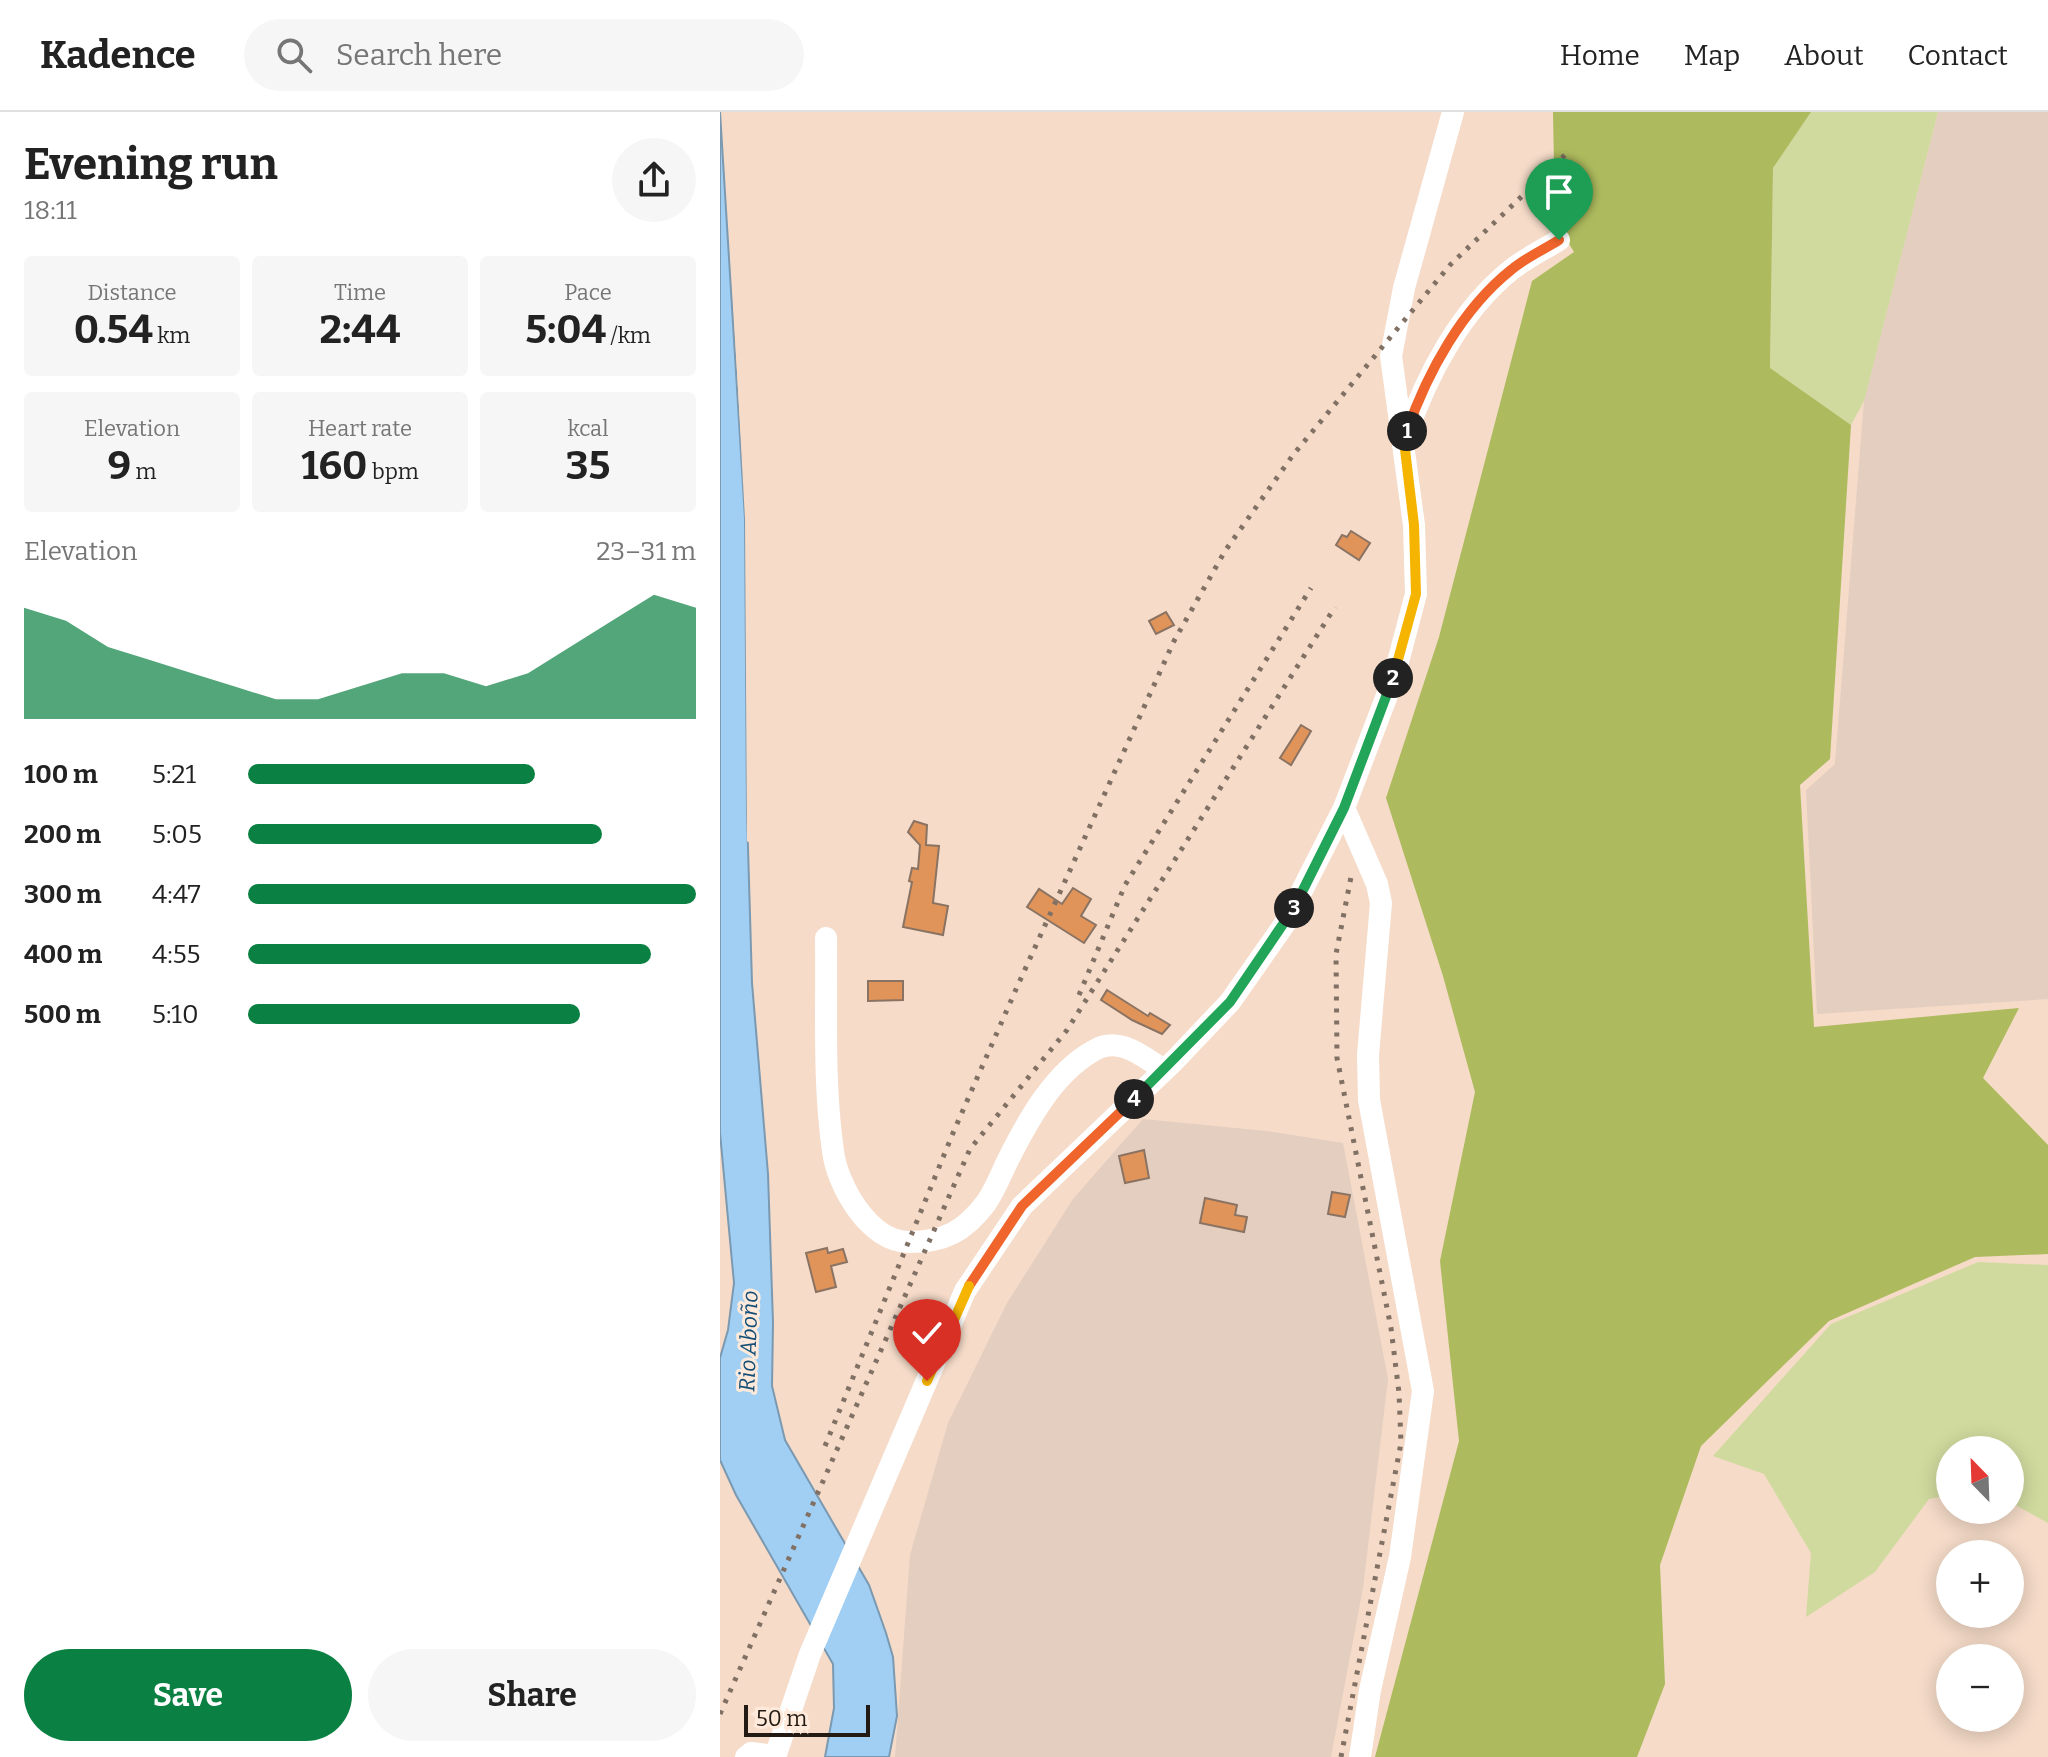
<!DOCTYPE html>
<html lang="en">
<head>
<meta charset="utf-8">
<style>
	body { margin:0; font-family:Bitter,serif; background:#f6f6f6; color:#222; height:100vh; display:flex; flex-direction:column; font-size:30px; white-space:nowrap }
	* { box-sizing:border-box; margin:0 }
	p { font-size:26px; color:#767676 }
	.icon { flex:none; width:44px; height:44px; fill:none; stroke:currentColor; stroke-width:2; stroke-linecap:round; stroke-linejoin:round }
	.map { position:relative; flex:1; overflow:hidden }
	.side { display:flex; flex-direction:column; background:#fff; width:720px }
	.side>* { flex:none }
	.needle { width:52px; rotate:337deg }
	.buttons { position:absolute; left:1216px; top:1324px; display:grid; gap:16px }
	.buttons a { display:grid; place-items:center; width:88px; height:88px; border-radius:50%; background:#fff; box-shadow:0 4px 20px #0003; font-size:40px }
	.scale { position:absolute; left:24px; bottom:20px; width:126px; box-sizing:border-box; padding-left:8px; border:4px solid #231a13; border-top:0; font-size:22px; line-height:28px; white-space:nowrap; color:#231a13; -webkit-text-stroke:6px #ffe9da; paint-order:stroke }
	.pin { position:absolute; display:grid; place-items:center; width:68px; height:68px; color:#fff; margin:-82px -34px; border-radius:50% 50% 50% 0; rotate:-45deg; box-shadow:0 0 8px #0007 }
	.pin .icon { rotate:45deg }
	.km { position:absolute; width:40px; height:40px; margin:-20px; border-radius:50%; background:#222; color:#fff; font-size:22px; line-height:40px; text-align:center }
	.round { display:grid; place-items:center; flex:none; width:84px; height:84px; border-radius:42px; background:#f6f6f6 }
	.headline { display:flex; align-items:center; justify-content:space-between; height:136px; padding:0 24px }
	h1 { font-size:44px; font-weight:700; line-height:60px }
	.metrics { display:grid; grid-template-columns:repeat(3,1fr); gap:12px; height:136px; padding:8px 24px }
	.metrics div { display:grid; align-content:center; border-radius:8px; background:#f6f6f6; text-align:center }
	.metrics b { font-size:40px; font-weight:700 }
	.metrics small { font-size:22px; font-weight:400 }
	.metrics p { font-size:22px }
	.chart { height:224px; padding:16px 24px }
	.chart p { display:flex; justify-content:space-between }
	.chart svg { width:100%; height:144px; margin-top:8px; fill:#0b8043; opacity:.7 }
	.action { display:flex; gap:16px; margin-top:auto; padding:16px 24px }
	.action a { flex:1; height:92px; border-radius:48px; background:#0b8043; color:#fff; font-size:32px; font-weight:700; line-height:92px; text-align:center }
	.action a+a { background:#f6f6f6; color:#222 }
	ul { padding:0 24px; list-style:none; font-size:26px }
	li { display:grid; grid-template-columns:128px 96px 1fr; align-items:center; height:60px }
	li i { height:20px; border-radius:10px; background:#0b8043 }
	header { display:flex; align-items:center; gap:48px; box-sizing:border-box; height:112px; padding:0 40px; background:#fff; border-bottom:2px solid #e0e0e0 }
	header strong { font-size:38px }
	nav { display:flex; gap:44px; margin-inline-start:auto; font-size:28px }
	.search { width:560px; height:72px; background:#f6f6f6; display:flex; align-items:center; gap:20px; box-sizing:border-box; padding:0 28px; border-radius:44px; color:#767676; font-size:30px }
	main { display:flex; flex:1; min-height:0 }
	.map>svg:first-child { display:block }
	.industrial { fill:#e3cec0 }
	.green { fill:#d0da9e }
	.forest { fill:#adba5d }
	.water { fill:#a1cff4; stroke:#7b99b0; stroke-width:2 }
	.pier { fill:#f5dbc8 }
	.building { fill:#e09459; stroke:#8a7362; stroke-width:2 }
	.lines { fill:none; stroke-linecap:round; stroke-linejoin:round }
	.minor { stroke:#fff; stroke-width:22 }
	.rail { stroke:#817064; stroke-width:5; stroke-dasharray:4 8; stroke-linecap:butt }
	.split-1-casing { stroke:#fff; stroke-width:16 }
	.split-2-casing { stroke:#fff; stroke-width:16 }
	.split-3-casing { stroke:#fff; stroke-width:16 }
	.split-4-casing { stroke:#fff; stroke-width:16 }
	.split-5-casing { stroke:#fff; stroke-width:16 }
	.split-6-casing { stroke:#fff; stroke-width:16 }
	.split-1 { stroke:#f0652b; stroke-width:10 }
	.split-2 { stroke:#f5b400; stroke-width:10 }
	.split-3 { stroke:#22a559; stroke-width:10 }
	.split-4 { stroke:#22a559; stroke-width:10 }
	.split-5 { stroke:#f0652b; stroke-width:10 }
	.split-6 { stroke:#f5b400; stroke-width:10 }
	.labels { text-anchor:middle; stroke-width:6; stroke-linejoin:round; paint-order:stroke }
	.water-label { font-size:22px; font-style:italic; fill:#124e76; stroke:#ffe9da }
</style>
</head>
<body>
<header>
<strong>Kadence</strong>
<div class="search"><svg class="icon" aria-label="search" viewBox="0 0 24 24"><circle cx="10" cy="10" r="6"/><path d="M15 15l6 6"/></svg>Search here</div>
<nav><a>Home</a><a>Map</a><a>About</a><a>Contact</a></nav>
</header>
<main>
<section class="side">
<div class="headline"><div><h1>Evening run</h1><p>18:11</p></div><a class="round"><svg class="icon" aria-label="share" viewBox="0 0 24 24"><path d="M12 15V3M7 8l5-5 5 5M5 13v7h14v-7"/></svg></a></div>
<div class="metrics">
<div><p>Distance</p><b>0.54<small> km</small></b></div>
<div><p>Time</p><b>2:44</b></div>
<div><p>Pace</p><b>5:04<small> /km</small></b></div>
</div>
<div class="metrics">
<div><p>Elevation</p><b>9<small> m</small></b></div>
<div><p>Heart rate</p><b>160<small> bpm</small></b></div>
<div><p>kcal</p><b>35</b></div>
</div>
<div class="chart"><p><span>Elevation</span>23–31 m</p>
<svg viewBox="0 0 160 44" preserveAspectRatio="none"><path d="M0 44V10L10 14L20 22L30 26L40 30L50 34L60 38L70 38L80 34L90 30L100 30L110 34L120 30L130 22L140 14L150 6L160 10V44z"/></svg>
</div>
<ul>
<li><b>100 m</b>5:21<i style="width:64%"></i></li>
<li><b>200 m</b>5:05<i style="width:79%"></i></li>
<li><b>300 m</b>4:47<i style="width:100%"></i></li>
<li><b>400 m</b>4:55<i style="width:90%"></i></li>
<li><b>500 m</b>5:10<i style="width:74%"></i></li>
</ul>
<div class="action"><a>Save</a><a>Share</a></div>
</section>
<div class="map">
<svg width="1328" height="1645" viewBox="0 0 1328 1645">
	<rect width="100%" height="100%" fill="#f5dbc8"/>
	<!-- industrial -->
	<path class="industrial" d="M1218,0H1328V887L1097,902L1086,678L1115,652L1144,289Z
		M423,1007L546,1019L623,1031L668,1267L643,1476L611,1645H175L190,1443L228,1311L287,1191L353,1087Z"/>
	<!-- green -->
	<path class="green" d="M1091,0H1218L1144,289L1131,313L1050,257L1053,56Z
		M1258,1150L1328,1153V1411L1290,1390V1338H1230V1383L1209,1387L1155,1460L1086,1505L1091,1441L1044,1362L993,1344L1111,1212Z"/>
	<!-- forest -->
	<path class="forest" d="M833,0H1091L1053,56L1050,256L1131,313L1110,647L1080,673L1094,915L1299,896L1263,966L1328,1033V1142L1255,1145L1109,1209L981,1334L940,1453L945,1572L917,1645H655L739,1329L720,1149L755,980L723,864L666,686L719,525L812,169L854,140L835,109Z"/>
	<!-- water -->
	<path class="water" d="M0,0L25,407L27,702L32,871L48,1062L53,1211L52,1274L65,1328L149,1473L166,1521L173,1545L177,1604L169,1645H105L114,1596L113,1552L16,1383L0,1348V1246L8,1218L14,1171L0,1021Z"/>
	<!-- pier -->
	<path class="pier" d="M3,0H6L29,406L31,732L27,729L25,407Z"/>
	<!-- building -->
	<path class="building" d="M631,419L650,431L639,448L616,433L622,423L627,425Z
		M446,500L454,513L436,522L429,509Z
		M581,613L591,619L571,653L560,646Z
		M194,709L207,713L206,733L219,734L213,791L228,794L223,823L183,815L192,770L189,769L192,756L198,757L200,733L188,720Z
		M353,776L371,787L361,804L376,813L364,831L307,795L319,777L342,792Z
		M148,869H183V888L148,889Z
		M387,878L428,904L430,901L450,913L442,922L412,908L381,888Z
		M424,1038L429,1066L405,1071L399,1044Z
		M612,1080L630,1083L625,1105L608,1102Z
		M485,1086L517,1093L515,1103L527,1105L524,1120L480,1111Z
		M107,1136L108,1141L123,1137L127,1150L111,1154L116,1175L96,1180L86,1141Z"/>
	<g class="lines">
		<!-- minor -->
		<path class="minor" d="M686,324C706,264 741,198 791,158C806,146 823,138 839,128
			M624,696L657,772L661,791L648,943L649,988L703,1279L680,1445L650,1578L640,1645
			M106,826C107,895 103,970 113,1039C117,1073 149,1130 189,1130C224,1130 244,1120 266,1091C275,1078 281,1062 288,1048C308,1008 334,961 373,939C399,923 422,944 444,958
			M26,1645L31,1641L55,1644
			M55,1645L90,1542L245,1179L302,1094L454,949L510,890L566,810L624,696L674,565L696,482L694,413L671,244L684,176L733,0"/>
		<!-- rail -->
		<path class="rail" d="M359,883L405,773L591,476
			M105,1334L233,1021L297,875L454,529L505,439L573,343L730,153L846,42
			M0,1602L250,1037L347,918L615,495
			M621,1645L681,1331L679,1281L671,1216L617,946L616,842L631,765"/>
	</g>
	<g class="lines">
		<!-- split-1 casing -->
		<g class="split-1-casing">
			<path id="split-1" d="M687,319C707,261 742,197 791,158C805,146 823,138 839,128"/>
		</g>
		<!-- split-2 casing -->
		<g class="split-2-casing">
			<path id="split-2" d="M673,566L696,482L694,413L684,329L687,319"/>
		</g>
		<!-- split-3 casing -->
		<g class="split-3-casing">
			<path id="split-3" d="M574,796L624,696L673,566"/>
		</g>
		<!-- split-4 casing -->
		<g class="split-4-casing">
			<path id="split-4" d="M414,987L510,890L574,796"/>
		</g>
		<!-- split-5 casing -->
		<g class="split-5-casing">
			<path id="split-5" d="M249,1174L302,1094L414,987"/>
		</g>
		<!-- split-6 casing -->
		<g class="split-6-casing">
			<path id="split-6" d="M207,1269L249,1174"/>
		</g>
		<!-- split-1 -->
		<use href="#split-1" class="split-1"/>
		<!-- split-2 -->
		<use href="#split-2" class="split-2"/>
		<!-- split-3 -->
		<use href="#split-3" class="split-3"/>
		<!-- split-4 -->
		<use href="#split-4" class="split-4"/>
		<!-- split-5 -->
		<use href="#split-5" class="split-5"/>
		<!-- split-6 -->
		<use href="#split-6" class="split-6"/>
	</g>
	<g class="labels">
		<!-- water labels -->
		<g class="water-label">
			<text transform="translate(28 1229) rotate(-88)" y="8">Rio Aboño</text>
		</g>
	</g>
</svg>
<div class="buttons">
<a><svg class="needle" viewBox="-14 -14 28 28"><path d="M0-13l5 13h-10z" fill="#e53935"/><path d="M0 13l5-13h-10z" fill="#767676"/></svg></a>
<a>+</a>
<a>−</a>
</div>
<div class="scale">50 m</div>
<div class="pin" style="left:839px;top:128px;background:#1e9e55"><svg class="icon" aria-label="arrive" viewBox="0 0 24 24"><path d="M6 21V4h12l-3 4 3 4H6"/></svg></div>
<div class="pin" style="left:207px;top:1269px;background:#d93025"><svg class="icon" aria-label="check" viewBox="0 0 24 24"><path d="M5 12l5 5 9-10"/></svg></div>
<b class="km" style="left:687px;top:319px">1</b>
<b class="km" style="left:673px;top:566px">2</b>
<b class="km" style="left:574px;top:796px">3</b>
<b class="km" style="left:414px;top:987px">4</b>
</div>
</main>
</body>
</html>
